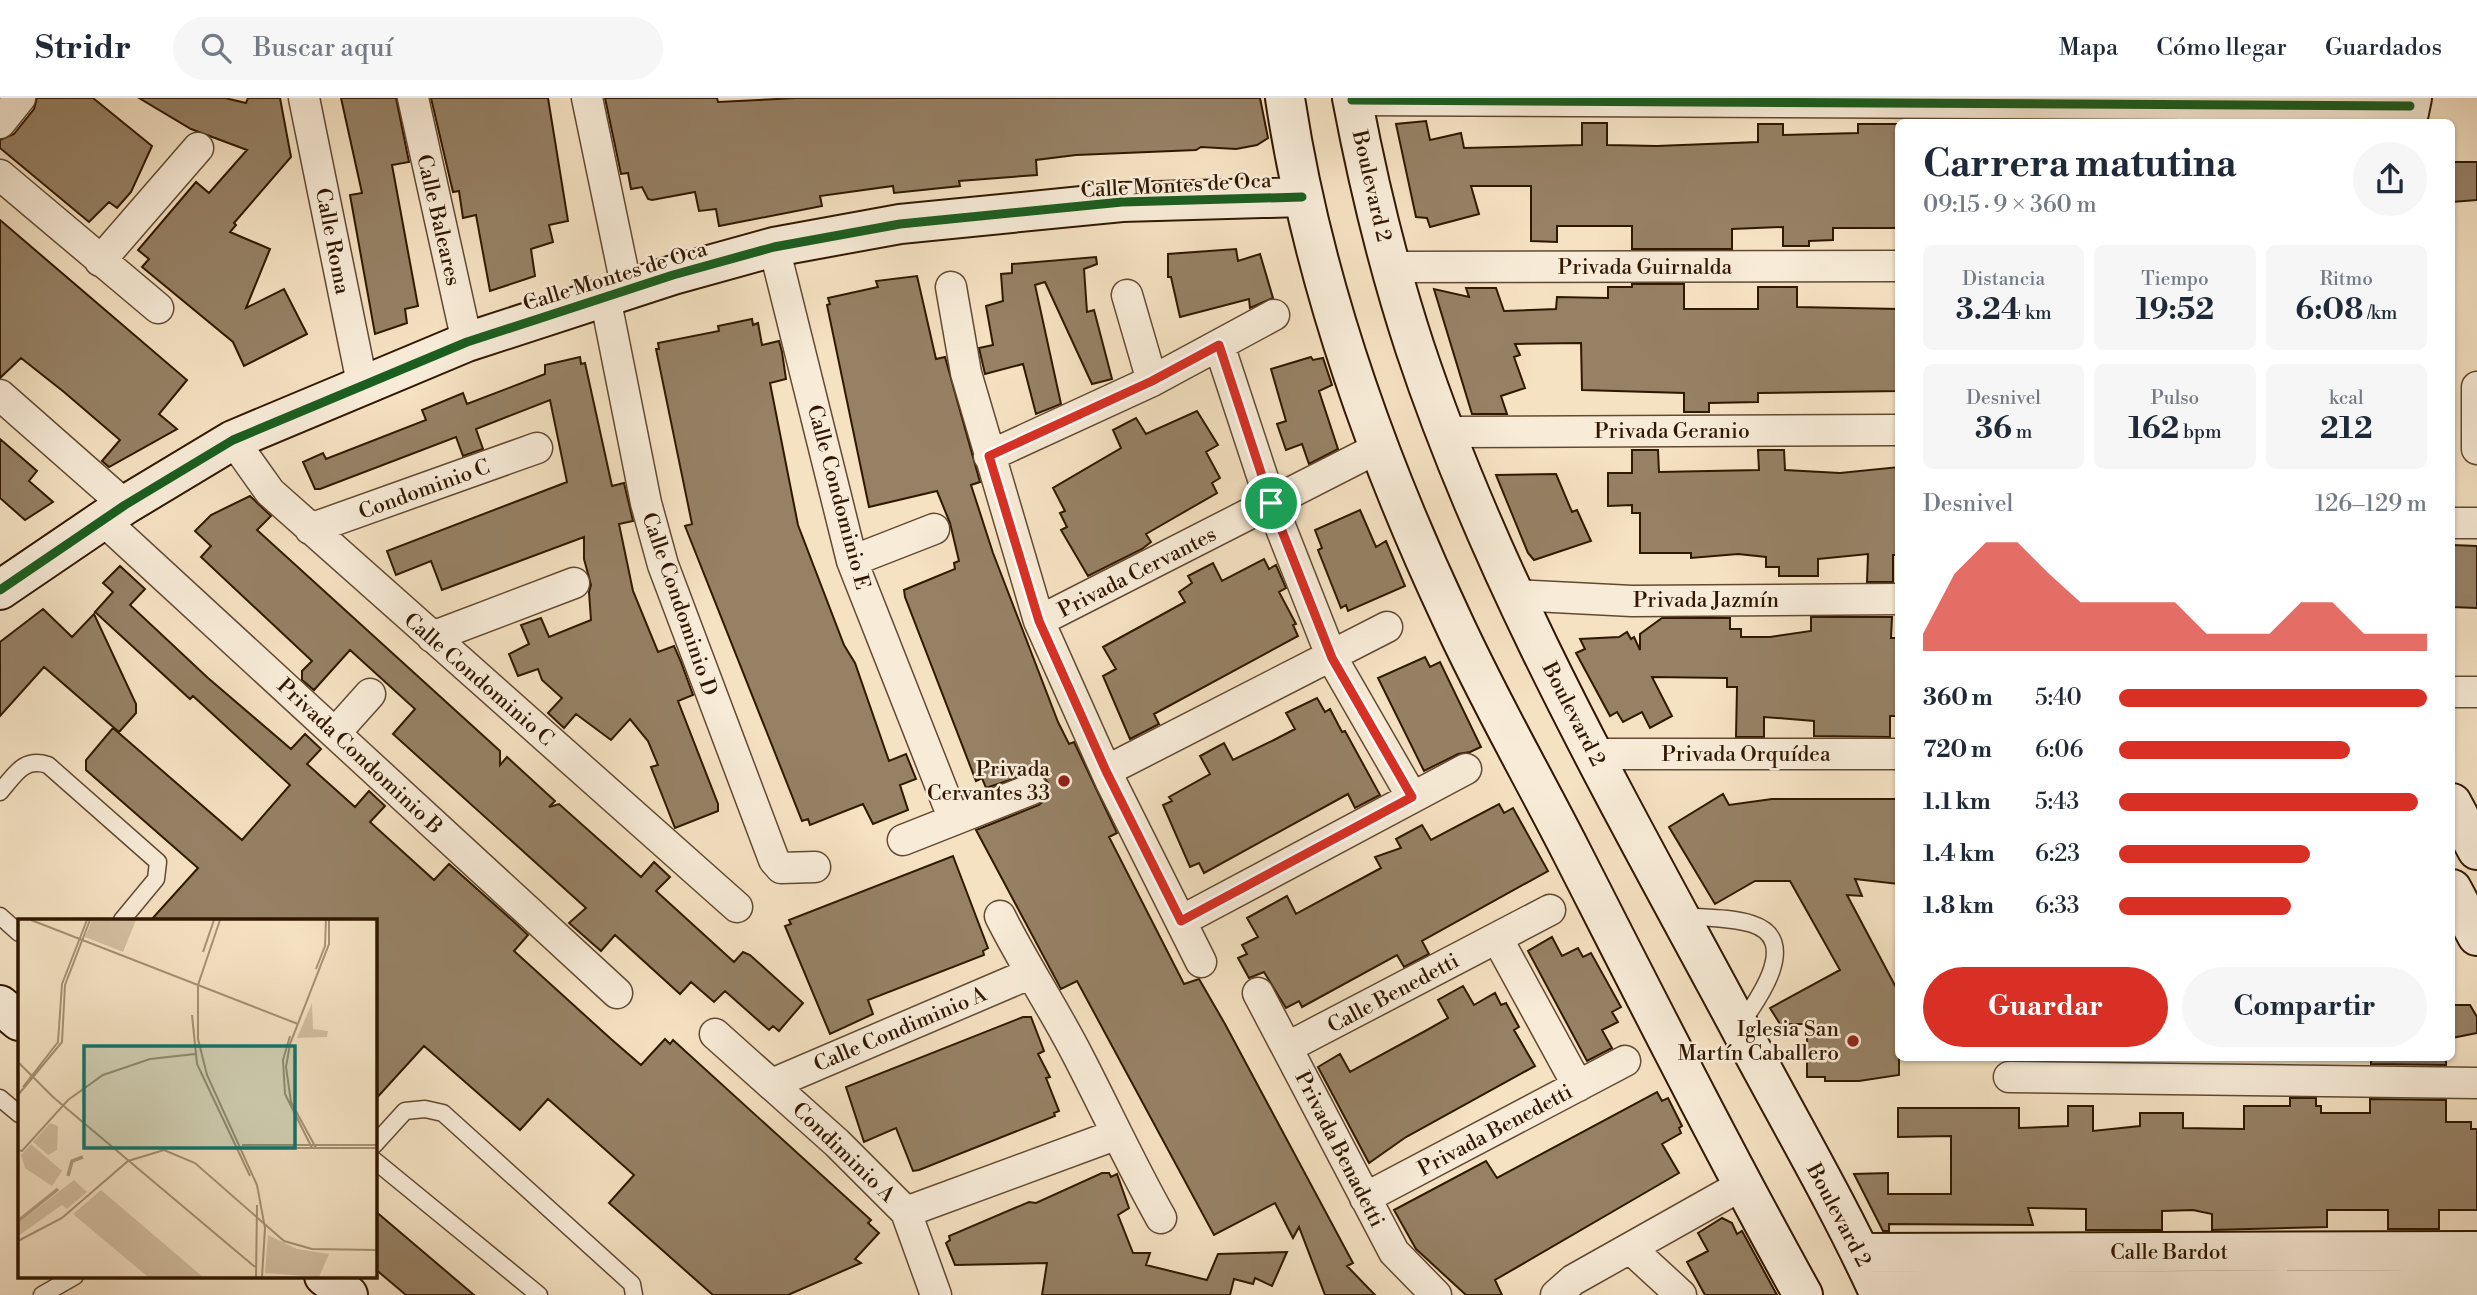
<!DOCTYPE html>
<html lang="es">
<head>
<meta charset="utf-8">
<style>
	body { margin:0; font-family:"Libre Bodoni",serif; background:#f6f6f7; color:#1f2937; height:100vh; display:flex; flex-direction:column; font-size:26px; white-space:nowrap }
	* { box-sizing:border-box; margin:0 }
	p { font-size:23px; color:#747a83 }
	.icon { flex:none; width:38px; height:38px; fill:none; stroke:currentColor; stroke-width:2; stroke-linecap:round; stroke-linejoin:round }
	.map { position:relative; flex:1; overflow:hidden }
	.side { position:absolute; left:1895px; top:21px; width:560px; height:942px; display:flex; flex-direction:column; background:#fff; border-radius:10px; box-shadow:0 2px 5px #0004 }
	.side>* { flex:none }
	.pin { position:absolute; display:grid; place-items:center; width:60px; height:60px; color:#fff; margin:-30px; border:4px solid #fff; border-radius:50%; box-shadow:0 2px 7px #0007 }
	.round { display:grid; place-items:center; flex:none; width:74px; height:74px; border-radius:37px; background:#f6f6f7 }
	.headline { display:flex; align-items:center; justify-content:space-between; height:119px; padding:0 28px }
	h1 { font-size:38px; font-weight:700; line-height:52px }
	.stats { display:grid; grid-template-columns:repeat(3,1fr); gap:10px; height:119px; padding:7px 28px }
	.stats div { display:grid; align-content:center; border-radius:10px; background:#f6f6f7; text-align:center }
	.stats b { font-size:30px; font-weight:700 }
	.stats small { font-size:19px; font-weight:400 }
	.stats p { font-size:19px }
	.chart { height:196px; padding:14px 28px }
	.chart p { display:flex; justify-content:space-between }
	.chart svg { width:100%; height:126px; margin-top:7px; fill:#d93025; opacity:.7 }
	.cta { display:flex; gap:14px; margin-top:auto; padding:14px 28px }
	.cta a { flex:1; height:80px; border-radius:42px; background:#d93025; color:#fff; font-size:28px; font-weight:700; line-height:80px; text-align:center }
	.cta a+a { background:#f6f6f7; color:#1f2937 }
	ul { padding:0 28px; list-style:none; font-size:23px }
	li { display:grid; grid-template-columns:112px 84px 1fr; align-items:center; height:52px }
	li i { height:18px; border-radius:9px; background:#d93025 }
	header { display:flex; align-items:center; gap:42px; box-sizing:border-box; height:98px; padding:0 35px; background:#fff; border-bottom:2px solid #e0e1e3 }
	header strong { font-size:33px }
	nav { display:flex; gap:38px; margin-inline-start:auto; font-size:24px }
	.search { width:490px; height:63px; background:#f6f6f7; display:flex; align-items:center; gap:18px; box-sizing:border-box; padding:0 24px; border-radius:38px; color:#747a83; font-size:26px }
	.map>svg:first-child { display:block }
	.building { fill:#968165; stroke:#301800; stroke-width:2 }
	.lines { fill:none; stroke-linecap:round; stroke-linejoin:round }
	.lane-casing { stroke:#614a31; stroke-width:19 }
	.street-casing { stroke:#614a31; stroke-width:33 }
	.secondary-casing { stroke:#301800; stroke-width:42 }
	.lane { stroke:#f8ecd8; stroke-width:16 }
	.street { stroke:#f8ecd8; stroke-width:30 }
	.secondary { stroke:#f8ecd8; stroke-width:38 }
	.cycleway-casing { stroke:#f8ecd8; stroke-width:13 }
	.cycleway { stroke:#1b5e20; stroke-width:9 }
	.route-casing { stroke:#fff; stroke-width:14 }
	.route { stroke:#d93025; stroke-width:9 }
	.poi-dot { fill:#8f2418; stroke:#f8ecd8; stroke-width:2.5 }
	.labels { text-anchor:middle; stroke-width:5; stroke-linejoin:round; paint-order:stroke }
	.street-label { font-size:21px; fill:#301800; stroke:#f8ecd8 }
	.poi-label { font-size:21px; fill:#301800; stroke:#f8ecd8; text-anchor:end }
	.inset-river { fill:none; stroke:#b29d81; stroke-width:3.5 }
	.inset-road { fill:none; stroke:#a69175; stroke-width:2 }
	.view { fill:#0f766e; fill-opacity:0.15; stroke:#0f766e; stroke-width:3.5 }
	.inset-edge { fill:none; stroke:#301800; stroke-width:3.5 }
</style>
</head>
<body>
<header>
<strong>Stridr</strong>
<div class="search"><svg class="icon" aria-label="search" viewBox="0 0 24 24"><circle cx="10" cy="10" r="6"/><path d="M15 15l6 6"/></svg>Buscar aquí</div>
<nav><a>Mapa</a><a>Cómo llegar</a><a>Guardados</a></nav>
</header>
<div class="map">
<svg width="2477" height="1197" viewBox="0 0 2477 1197">
	<rect width="100%" height="100%" fill="#f5e2c3"/>
	<filter id="stains"><feTurbulence type="fractalNoise" baseFrequency=".00286" numOctaves="4"/><feColorMatrix values="0 0 0 0 .2 0 0 0 0 .09 0 0 0 0 .02 0 0 0 .5 -.17"/></filter>
	<radialGradient id="worn" r=".72"><stop offset=".6" stop-color="#630" stop-opacity="0"/><stop offset="1" stop-color="#630" stop-opacity=".3"/></radialGradient>
	<!-- building -->
	<path class="building" d="M37,0H93L152,48L131,94L117,110L109,104L89,124L0,50V42L14,36L34,11Z
		M139,0H225L246,5L248,0H280L291,59L234,125L236,127L230,134L270,151L246,210L284,191L307,236L244,268L233,244L142,169L149,161L138,152L196,84L209,95L247,52L191,31Z
		M341,0H396L409,64L392,67L418,208L405,211L407,225L375,236L350,97L362,95Z
		M431,0H548L568,123L549,127L553,144L531,151L535,178L490,193L476,117L463,120L459,93L453,94Z
		M605,0H717L718,4L796,0H1260L1268,40L1257,47L1236,51L1201,49L1196,52L1076,57L1036,62L1037,77L959,83L960,88L894,95L893,88L820,98L822,108L719,128L716,111L699,113L695,94L652,102L648,101L642,89L631,91L628,75L621,76Z
		M1426,23L1430,42L1461,35L1464,50L1582,47V25H1607V47L1657,48L1758,44V26H1783V37L1858,35V26H1899V130H1833V142L1809,143V148H1783V129L1732,131V151H1632V128H1557V144L1531,143V88H1471L1479,116L1430,129L1427,120L1416,119L1396,26Z
		M2452,64H2477V102L2452,104Z
		M0,122L187,282L159,316L177,331L109,369L102,363L120,342L64,294L21,260L0,280Z
		M1236,151L1238,163L1260,156L1273,200L1250,210L1249,201L1180,219L1171,179H1168V156Z
		M1096,159L1097,166L1084,171L1087,214L1094,212L1112,281L1092,286L1045,184L1035,187L1061,306L1036,316L1023,266L985,276L979,250L993,247L986,208L1003,203L1001,176L1012,175V166Z
		M917,178L936,261L945,259L980,384L971,387L993,455L1058,624L1069,646L1074,644L1117,735L1109,739L1184,886L1199,881L1225,926L1353,1165L1347,1168L1375,1197H1325L1299,1129L1293,1140L1275,1105L1214,1137L1077,883L1061,891L976,732L1039,707L1046,701L1048,685L1043,678L1034,674L986,690L982,680L976,683L905,499L904,492L955,471L954,465L959,463L950,425L937,393L869,409L827,207L830,206L828,200L878,189L876,183Z
		M1632,186H1684V211H1758V189H1797V209L1899,211V293L1758,295V304L1709,305V314H1684V295L1582,292L1581,245L1515,246L1520,257L1514,259L1525,290L1501,298L1507,316H1472L1434,191L1469,199L1466,190H1496L1504,213L1556,211L1557,199L1608,200V189H1632Z
		M752,221L753,227L758,225L762,247L779,243L782,254L786,281L770,285L798,427L844,547L855,565L889,663L906,656L916,681L900,687L908,712L873,726L863,706L810,727L808,721L802,723L685,428L692,426L656,251H659L658,245L719,233L718,228Z
		M580,259L581,266L585,265L612,388L624,385L633,423L619,426L633,493L658,554L674,548L681,564L693,597L678,603L718,706V713L675,730L651,669L658,667L648,643L630,621L611,642L576,616L564,630L548,615L562,600L542,582L538,571L518,578L509,556L529,546L521,527L541,520L549,539L591,522L589,494L591,487L584,461V439L442,492L431,463L396,477L387,453L567,384L550,302L476,331L483,351L463,358L456,339L320,391H315L303,364L323,355L326,361L426,322L422,312L463,295L467,306L545,276V267Z
		M1311,259L1313,262L1323,260L1332,287L1319,293L1338,351L1309,366L1302,346L1286,352L1277,326L1286,323L1271,271Z
		M1197,313L1218,347L1206,354L1220,380L1212,385L1217,395L1146,436L1151,444L1142,451L1088,478L1061,432L1067,429L1060,415L1065,413L1053,390L1121,350L1113,332L1136,320L1146,336Z
		M0,341L37,373L29,383L53,404L25,422L0,400Z
		M1632,352H1658L1659,374L1759,372L1758,352H1784L1785,372L1840,375L1899,369V457H1893V484H1867L1868,456L1818,461V478H1779V469H1766V459L1738,456L1691,460V455H1640V415H1632V407L1608,408V375H1632Z
		M1556,376L1572,414L1577,412L1591,443L1534,462L1528,455L1496,377Z
		M250,398L271,418L257,432L500,653V667L507,659L555,703L549,709L559,706L641,779L654,764L670,779L656,793L734,864L743,854L750,857L803,905L779,933L773,928L769,932L725,893L714,904L691,884L680,896L615,837L601,853L569,825L586,810L393,636L415,611L350,552L314,592L302,582V573L312,563L201,459L211,448L195,433L211,417Z
		M1360,412L1376,449L1386,443L1405,488L1348,513L1346,507L1341,510L1318,452L1322,450L1315,432Z
		M2452,447L2477,448V510L2452,509Z
		M1264,461L1269,471L1276,467L1286,490L1279,494L1296,526L1293,527L1298,538L1154,616L1159,626L1130,641L1103,578L1116,571L1103,549L1185,504L1179,494L1192,485L1188,478L1213,465L1222,483Z
		M120,468L145,491L130,507L208,580L291,651L305,636L321,651L307,666L355,709L369,693L385,708L370,724L434,782L449,766L513,823L528,837L514,853L611,941L641,967L665,941L670,946L673,942L871,1122L868,1125L879,1135L855,1161L861,1165L788,1197H713L609,1105L634,1077L548,1001L520,1032L424,948L374,1003V822H151L198,770L86,672V662L113,630L242,742L290,687L193,598L190,601L95,514L113,494L103,485Z
		M43,511L72,539L94,516L136,606V615L119,634L44,569L0,618V544Z
		M1811,519H1892L1891,540H1899V618H1890V639L1814,638V623L1764,619V639H1736L1737,589H1727V580L1652,579L1672,618L1650,630L1642,614L1623,624L1617,614L1610,618L1576,555L1585,551L1580,541L1619,539L1627,534L1631,541L1634,539L1640,552V536L1662,520H1730V531H1741V539H1770L1811,533Z
		M1425,559L1430,569L1440,564L1481,649L1470,654L1458,656L1424,673L1378,580Z
		M1317,600L1325,614L1330,611L1342,634L1345,633L1380,697L1355,710L1348,696L1204,775L1199,765L1190,769L1163,707L1172,703L1169,699L1210,676L1200,658L1224,645L1233,662L1272,643L1295,631L1286,615Z
		M1723,696L1729,707L1772,701H1899L1898,786L1855,781L1862,798L1847,797L1899,895V977L1859,983H1825V979H1807V926H1780L1770,910L1840,872L1790,783H1755L1715,806L1669,729Z
		M1499,706L1504,715L1513,710L1548,773L1422,843L1429,856L1404,869L1397,857L1302,909L1299,903L1286,910L1264,874L1249,880L1238,860L1247,856L1242,847L1258,839L1247,820L1287,798L1296,816L1381,770L1375,759L1401,750L1396,741L1422,727L1431,742Z
		M953,758L988,850L983,853L984,857L868,902L873,916L830,936L785,828L791,826L789,822Z
		M1552,839L1562,858L1578,850L1583,859L1591,855L1621,909L1612,914L1618,924L1602,932L1612,950L1587,963L1528,853Z
		M1463,888L1474,907L1495,895L1501,907L1506,905L1519,929L1514,932L1535,968L1406,1039L1369,1065L1318,969L1340,956L1350,974L1427,932L1448,920L1438,902Z
		M2452,907H2470L2477,919V935L2452,940Z
		M1023,919H1031L1044,953L1038,956L1050,979L1046,980L1059,1013L1054,1015L1055,1018L919,1072L913,1073L896,1030L864,1044L846,989Z
		M2371,959H2446V967L2371,966Z
		M1657,994L1662,1003L1668,1000L1682,1028L1679,1030L1681,1035L1662,1046L1679,1075L1495,1182L1502,1197H1466L1416,1151L1394,1112L1486,1063L1497,1080Z
		M2290,1000H2316V1008H2321V1015H2370V1001L2446,1002V1024H2471V1031H2477V1112H2439V1131H2388V1112H2327V1129L2212,1132V1116L2193,1112L2162,1113V1132H2086V1111L2028,1110L2033,1127L1889,1126V1133H1883L1854,1076L1888,1075V1096H1951V1038L1898,1039V1010H2019V1030L2068,1028V1008H2093V1033L2140,1028V1015H2183V1030L2244,1031V1008H2290Z
		M1102,1075H1109L1111,1079L1117,1076L1129,1110L1118,1117L1133,1155H1150L1146,1167L1207,1182L1218,1156L1287,1154L1272,1188L1255,1180L1253,1186L1234,1181L1230,1197H1042L1047,1165L955,1167L946,1145L950,1142L949,1138L1029,1104L1036,1105Z
		M374,1112L474,1197H406L374,1170Z
		M1722,1120L1732,1125L1737,1136L1742,1133L1777,1197H1705L1687,1164L1708,1153L1698,1135Z"/>
	<g class="lines">
		<!-- lane casing -->
		<g class="lane-casing">
			<path id="lane" d="M0,694C15,677 23,659 48,667L158,764L156,781L122,822
				M0,818L19,835
				M1681,818C1704,820 1730,819 1752,826C1802,842 1757,903 1740,927
				M0,1000L19,1016
				M374,1047L405,1013L425,1011L443,1015L632,1186L634,1197
				M374,1062L539,1197
				M42,1197L75,1178"/>
		</g>
		<!-- street casing -->
		<g class="street-casing">
			<path id="street" d="M304,0L362,285
				M413,0L467,244
				M587,0L627,192
				M1352,2L2395,7
				M0,25L20,0
				M0,77L158,210
				M774,149L852,463L954,722
				M100,163L198,50
				M1390,169L1899,168
				M951,189L966,275L1039,523L1110,682L1201,864
				M1127,197L1152,283
				M605,199L646,405L663,467L774,762L781,770L815,769
				M1219,247L1271,405L1332,560L1412,699
				M2477,289V351
				M0,297L125,407
				M1445,334L1899,332
				M233,342L270,394L737,809
				M989,358L1152,283L1274,217
				M103,422L617,895
				M2452,425H2477
				M310,431L537,350
				M852,463L934,431
				M1514,497L1632,503L1899,501
				M1039,523L1380,349
				M432,539L574,485
				M2452,594H2477
				M336,634L370,596
				M1593,656H1899
				M1106,673L1387,529
				M903,742L1032,691
				M1000,818C1024,866 1054,911 1078,958C1106,1012 1131,1067 1161,1120
				M1181,823L1466,671
				M1497,840L1578,988
				M1258,895L1394,1154L1436,1197
				M715,936L837,1045L906,1114L936,1197
				M1288,949L1550,812
				M2009,979L2477,985
				M772,986L1029,876
				M1365,1100L1625,963
				M906,1114L1115,1037
				M1631,1151L1681,1197
				M1556,1197L1573,1182L1742,1087"/>
		</g>
		<!-- secondary casing -->
		<g class="secondary-casing">
			<path id="secondary" d="M1285,0C1312,179 1374,355 1451,519C1487,598 1531,675 1571,753C1647,902 1722,1051 1803,1197
				M1352,0C1368,84 1388,168 1415,250C1494,488 1621,708 1739,928C1786,1017 1838,1105 1880,1197
				M2369,24L2375,0
				M2407,24L2412,0
				M0,492L125,407L233,342L467,244L673,177L774,149L900,126L1122,104L1302,99
				M2452,705L2477,752
				M2452,791L2477,838
				M0,907L19,923
				M1860,1155L2477,1153
				M324,1178L348,1197
				M1878,1193L2477,1191"/>
		</g>
		<!-- lane -->
		<use href="#lane" class="lane"/>
		<!-- street -->
		<use href="#street" class="street"/>
		<!-- secondary -->
		<use href="#secondary" class="secondary"/>
		<!-- cycleway casing -->
		<g class="cycleway-casing">
			<path id="cycleway" d="M1352,2L2410,8
				M0,492L125,407L233,342L467,244L673,177L774,149L900,126L1122,104L1302,99"/>
		</g>
		<!-- cycleway -->
		<use href="#cycleway" class="cycleway"/>
	</g>
	<g class="lines">
		<!-- route casing -->
		<g class="route-casing">
			<path id="route" d="M1219,247L1271,405L1332,560L1412,699L1181,823L1106,673L1039,523L989,358L1152,283Z"/>
		</g>
		<!-- route -->
		<use href="#route" class="route"/>
	</g>
	<!-- markers -->
	<g class="poi-dot">
		<circle cx="1064" cy="683" r="7"/>
		<circle cx="1853" cy="943" r="7"/>
	</g>
	<g class="labels">
		<!-- street labels -->
		<g class="street-label">
			<text transform="translate(1176 87) rotate(-3)" y="7">Calle Montes de Oca</text>
			<text transform="translate(1372 88) rotate(77)" y="7">Boulevard 2</text>
			<text transform="translate(439 122) rotate(77)" y="7">Calle Baleares</text>
			<text transform="translate(333 143) rotate(79)" y="7">Calle Roma</text>
			<text x="1645" y="176">Privada Guirnalda</text>
			<text transform="translate(615 178) rotate(-17)" y="7">Calle Montes de Oca</text>
			<text x="1672" y="340">Privada Geranio</text>
			<text transform="translate(424 391) rotate(-20)" y="7">Condominio C</text>
			<text transform="translate(839 399) rotate(75)" y="7">Calle Condominio E</text>
			<text transform="translate(1137 474) rotate(-27)" y="7">Privada Cervantes</text>
			<text x="1706" y="509">Privada Jazmín</text>
			<text transform="translate(680 506) rotate(71)" y="7">Calle Condominio D</text>
			<text transform="translate(479 581) rotate(41)" y="7">Calle Condominio C</text>
			<text transform="translate(1574 616) rotate(63)" y="7">Boulevard 2</text>
			<text x="1746" y="663">Privada Orquídea</text>
			<text transform="translate(360 658) rotate(43)" y="7">Privada Condominio B</text>
			<text transform="translate(1393 895) rotate(-28)" y="7">Calle Benedetti</text>
			<text transform="translate(900 931) rotate(-23)" y="7">Calle Condiminio A</text>
			<text transform="translate(1495 1032) rotate(-28)" y="7">Privada Benedetti</text>
			<text transform="translate(1340 1051) rotate(63)" y="7">Privada Benadetti</text>
			<text transform="translate(844 1054) rotate(44)" y="7">Condiminio A</text>
			<text transform="translate(1839 1117) rotate(62)" y="7">Boulevard 2</text>
			<text x="2169" y="1161">Calle Bardot</text>
		</g>
		<!-- poi labels -->
		<g class="poi-label">
			<text x="1050" y="678">Privada<tspan x="1050" dy="24">Cervantes 33</tspan></text>
			<text x="1839" y="938">Iglesia San<tspan x="1839" dy="24">Martín Caballero</tspan></text>
		</g>
	</g>
	<!-- overview -->
	<g transform="translate(18 821)">
		<rect width="359" height="359" fill="#f5e2c3"/>
		<path d="M74,1H118L105,33L67,18ZM294,84L295,110L310,112L309,118L279,119ZM32,204L40,207L39,231L30,236L15,223ZM13,225L44,252L34,267L7,249L3,236ZM56,261L69,273L49,290L44,286L0,317V304ZM83,271L185,358H130L55,295ZM250,316L279,330L311,335L301,358L247,354Z" fill="#d4c0a2"/>
		<path class="inset-river" d="M50,257L54,242L65,238M0,302L40,270"/>
		<path class="inset-road" d="M13,1L280,105M202,1L180,66V120L189,156L239,266L247,309L244,358M185,33L196,1M298,50L307,27L308,1M174,96L179,145L232,257M272,117L265,141L267,175L294,229M0,143L35,178L237,348M5,168L40,123L44,65L69,1M0,176L44,123L47,66L72,1M224,226H359M226,229H359M298,229L273,183L268,148L272,125L311,25V1M0,231L4,232L50,181L85,156L132,140L177,135M0,322L44,299L110,242L146,231L177,244L266,322L294,330L359,331M238,358L239,286"/>
		<path class="view" d="M66,127H277V229H66Z"/>
		<rect width="359" height="359" class="inset-edge"/>
	</g>
	<rect width="100%" height="100%" filter="url(#stains)"/>
	<rect width="100%" height="100%" fill="url(#worn)"/>
</svg>
<div class="pin" style="left:1271px;top:405px;background:#1e9e55"><svg class="icon" aria-label="arrive" viewBox="0 0 24 24"><path d="M6 21V4h12l-3 4 3 4H6"/></svg></div>
<section class="side">
<div class="headline"><div><h1>Carrera matutina</h1><p>09:15 · 9 × 360 m</p></div><a class="round"><svg class="icon" aria-label="share" viewBox="0 0 24 24"><path d="M12 15V3M7 8l5-5 5 5M5 13v7h14v-7"/></svg></a></div>
<div class="stats">
<div><p>Distancia</p><b>3.24<small> km</small></b></div>
<div><p>Tiempo</p><b>19:52</b></div>
<div><p>Ritmo</p><b>6:08<small> /km</small></b></div>
</div>
<div class="stats">
<div><p>Desnivel</p><b>36<small> m</small></b></div>
<div><p>Pulso</p><b>162<small> bpm</small></b></div>
<div><p>kcal</p><b>212</b></div>
</div>
<div class="chart"><p><span>Desnivel</span>126–129 m</p>
<svg viewBox="0 0 160 44" preserveAspectRatio="none"><path d="M0 44V38L10 17L20 6L30 6L40 17L50 27L60 27L70 27L80 27L90 38L100 38L110 38L120 27L130 27L140 38L150 38L160 38V44z"/></svg>
</div>
<ul>
<li><b>360 m</b>5:40<i style="width:100%"></i></li>
<li><b>720 m</b>6:06<i style="width:75%"></i></li>
<li><b>1.1 km</b>5:43<i style="width:97%"></i></li>
<li><b>1.4 km</b>6:23<i style="width:62%"></i></li>
<li><b>1.8 km</b>6:33<i style="width:56%"></i></li>
</ul>
<div class="cta"><a>Guardar</a><a>Compartir</a></div>
</section>
</div>
</body>
</html>
